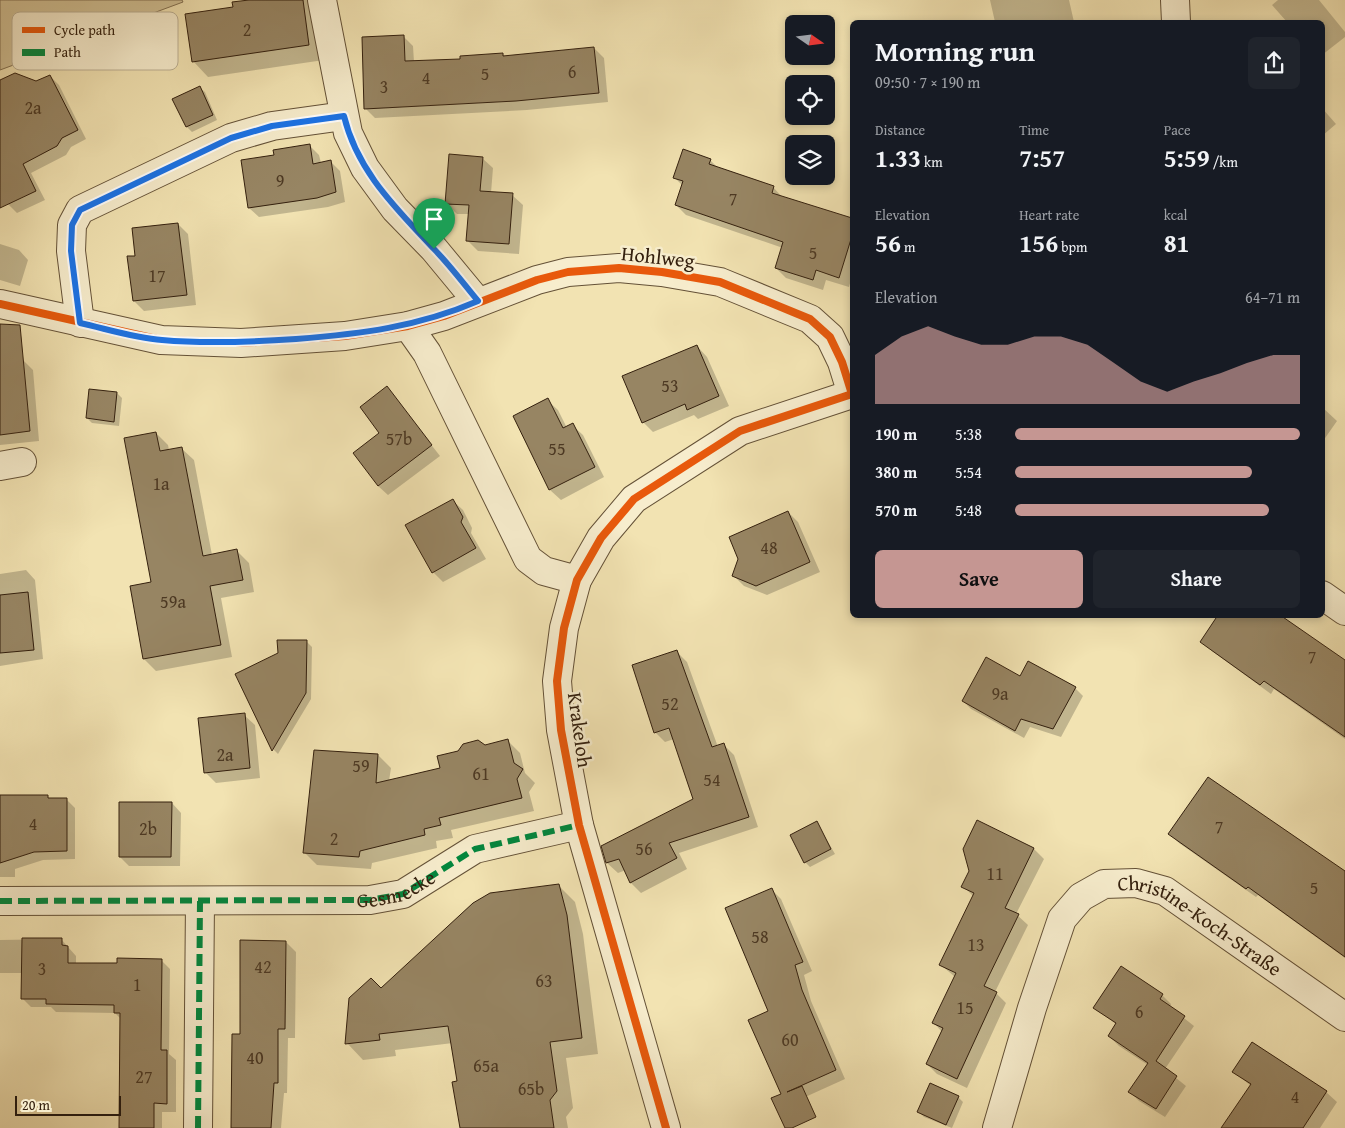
<!DOCTYPE html>
<html lang="en">
<head>
<meta charset="utf-8">
<style>
	body { margin:0; font-family:"Gentium Book Plus",serif; background:#20242c; color:#f1f3f6; height:100vh; display:flex; flex-direction:column; font-size:19px; white-space:nowrap }
	* { box-sizing:border-box; margin:0 }
	p { font-size:16px; color:#9ea1a6 }
	.icon { flex:none; width:28px; height:28px; fill:none; stroke:currentColor; stroke-width:2; stroke-linecap:round; stroke-linejoin:round }
	.map { position:relative; flex:1; overflow:hidden }
	.sheet { position:absolute; left:850px; top:20px; width:475px; height:598px; display:flex; flex-direction:column; background:#171b24; border-radius:8px; box-shadow:0 2px 8px #0003 }
	.sheet>* { flex:none }
	.needle { width:32px; rotate:104deg }
	.buttons { position:absolute; left:785px; top:15px; display:grid; gap:10px }
	.buttons a { display:grid; place-items:center; width:50px; height:50px; border-radius:8px; background:#171b24; box-shadow:0 2px 8px #0003; font-size:25px }
	.scale { position:absolute; left:15px; bottom:12px; width:106px; box-sizing:border-box; padding-left:5px; border:2px solid #34200e; border-top:0; font-size:14px; line-height:18px; white-space:nowrap; color:#34200e; -webkit-text-stroke:4px #f7edcd; paint-order:stroke }
	.pin { position:absolute; display:grid; place-items:center; width:42px; height:42px; color:#fff; margin:-51px -21px; border-radius:50% 50% 50% 0; rotate:-45deg; box-shadow:0 0 5px #0007 }
	.pin .icon { rotate:45deg }
	.round { display:grid; place-items:center; flex:none; width:52px; height:52px; border-radius:8px; background:#20242c }
	.headline { display:flex; align-items:center; justify-content:space-between; height:85px; padding:0 25px }
	h1 { font-size:28px; font-weight:600; line-height:38px }
	.figures { display:grid; grid-template-columns:repeat(3,1fr); gap:8px; height:85px; padding:5px 25px }
	.figures div { display:grid; align-content:center }
	.figures b { font-size:25px; font-weight:600 }
	.figures small { font-size:14px; font-weight:400 }
	.figures p { font-size:14px }
	.chart { height:140px; padding:10px 25px }
	.chart p { display:flex; justify-content:space-between }
	.chart svg { width:100%; height:90px; margin-top:5px; fill:#c59692; opacity:.7 }
	.cta { display:flex; gap:10px; margin-top:auto; padding:10px 25px }
	.cta a { flex:1; height:58px; border-radius:8px; background:#c59692; color:#111; font-size:20px; font-weight:600; line-height:58px; text-align:center }
	.cta a+a { background:#20242c; color:#f1f3f6 }
	ul { padding:0 25px; list-style:none; font-size:16px }
	li { display:grid; grid-template-columns:80px 60px 1fr; align-items:center; height:38px }
	li i { height:12px; border-radius:6px; background:#c59692 }
	.map>svg:first-child { display:block }
	.green { fill:#d2c296; stroke:#837152 }
	.shadow { fill:#0003 }
	.building { fill:#978563; stroke:#34200e }
	.lines { fill:none; stroke-linecap:round; stroke-linejoin:round }
	.minor-casing { stroke:#645137; stroke-width:30 }
	.minor { stroke:#f7edcd; stroke-width:28 }
	.quiet { stroke:#00873e; stroke-width:6; stroke-dasharray:12 6; stroke-linecap:butt }
	.cycleway-casing { stroke:#f7edcd; stroke-width:11 }
	.cycleway { stroke:#e8590c; stroke-width:8 }
	.route-casing { stroke:#fff; stroke-width:10 }
	.route { stroke:#1a73e8; stroke-width:6 }
	.labels { text-anchor:middle; stroke-width:5; stroke-linejoin:round; paint-order:stroke }
	.number-label { font-size:18px; fill:#4d3923 }
	.street-label { font-size:20px; fill:#34200e; stroke:#f7edcd }
	.key { fill:#f7edcd; stroke:#bcb094; stroke-width:1 }
	.key-label { font-size:14px; fill:#34200e }
</style>
</head>
<body>
<div class="map">
<svg width="1345" height="1128" viewBox="0 0 1345 1128">
	<rect width="100%" height="100%" fill="#f2e3b2"/>
	<filter id="stains"><feTurbulence type="fractalNoise" baseFrequency=".004" numOctaves="4"/><feColorMatrix values="0 0 0 0 .2 0 0 0 0 .09 0 0 0 0 .02 0 0 0 .5 -.17"/></filter>
	<radialGradient id="worn" r=".72"><stop offset=".6" stop-color="#630" stop-opacity="0"/><stop offset="1" stop-color="#630" stop-opacity=".3"/></radialGradient>
	<!-- green -->
	<path class="green" d="M0,0H182L183,2L0,70Z"/>
	<!-- shadow -->
	<path class="shadow" d="M258,0H308L317,9L324,60L208,77L193,61Z
		M990,0H1069L1074,22H995Z
		M1278,0H1319L1345,32V37L1322,55V22H1287L1272,5Z
		M403,36L413,46L414,62L462,60L503,54L505,57L594,48L604,58L608,102L527,110L375,118L365,108Z
		M50,76L59,85L86,139L71,147L66,155L31,173L45,200L17,213L8,204L0,190V82L36,83Z
		M200,88L205,92L217,120L192,132L187,127L174,100Z
		M1322,108L1336,124L1322,136Z
		M310,146L319,155L321,163L331,162L340,171L345,202L328,207L259,217L249,208L275,156Z
		M482,158L493,168L491,193L512,195L523,205L519,254L478,251L467,240L470,214H457L447,204Z
		M710,160L718,168L773,187L783,198L852,220V276L849,287L826,280L823,290L786,278L776,268L783,248L686,215L676,205L683,186L674,177Z
		M178,224L188,234L196,305L144,311L134,301L136,257Z
		M0,244L19,250L28,260L20,286L0,280Z
		M697,346L707,357L729,406L698,419L694,415L653,432L643,422Z
		M23,360L33,370L39,441L0,445V363Z
		M387,388L440,456L388,495L378,486L381,434Z
		M117,393L122,398L119,426L92,423L87,418Z
		M547,400L558,410L567,428L572,425L583,435L604,477L561,500L550,490L515,416Z
		M1322,407L1337,421L1323,441L1322,454Z
		M156,433L168,445L169,450L181,448L194,460L212,555L236,550L249,563L254,592L221,598L232,657L156,671L144,659L153,583Z
		M452,500L463,510L472,528L471,533L486,559L443,582L433,572Z
		M788,512L798,522L820,572L767,595L744,586L733,575Z
		M26,570L35,580L43,659L0,666V574Z
		M1219,615H1278L1345,662V739L1274,689L1271,694L1212,651L1202,642Z
		M307,642L312,647L311,699L278,754L274,750L237,674Z
		M677,652L687,662L718,747L724,745L734,755L758,827L679,853L687,869L641,893L631,883L626,870L618,873L607,863L603,846L694,800L674,739L665,742L655,732Z
		M1020,677L1075,688L1083,696L1061,737L1030,727L1024,738L971,709L963,701Z
		M244,715L255,725L260,778L216,783L205,772Z
		M508,741L520,753L525,773L535,783L529,792L534,811L451,830L453,838L436,841L437,848L372,863L371,869L317,865L304,852L315,751L378,755L391,768L389,781L441,769L485,746Z
		M0,796H47L50,799H66L75,808V859L43,860L15,869V877H0Z
		M172,803L181,813L180,866H129L120,857Z
		M977,821L1034,849L1044,859L1016,914L1028,925L995,992L1006,1003L967,1088L937,1074L927,1064L942,1032L934,1023L955,977L941,965L973,896L963,886L970,872Z
		M817,823L835,854L810,867L805,862Z
		M1170,834L1345,873V958L1258,895L1256,897L1179,843Z
		M559,886L575,902L583,934L598,1054L566,1058L573,1108L566,1117L568,1128H461L459,1082L453,1043L395,1050L396,1056L363,1060L347,1043L381,990Z
		M772,890L781,899L812,971L804,975L811,1001L845,1079L792,1103L782,1094L770,1012Z
		M61,939L76,956V964H118L161,960L170,969L169,1054L176,1060V1112H162V1128H120L121,1019L115,1013L56,1012L51,1007H31L23,999V973H0V940Z
		M286,942L296,952L295,1038H288L287,1093H284L281,1128H232L241,1035Z
		M1162,995L1171,1004L1170,1007L1194,1026L1165,1069L1186,1086L1165,1117L1139,1101L1130,1092L1148,1065L1119,1046L1109,1036L1117,1025L1095,1008Z
		M1252,1044L1326,1092L1337,1102L1320,1128H1233L1251,1086L1234,1072Z
		M958,1097L963,1102L952,1128L924,1117L919,1112Z"/>
	<!-- building -->
	<path class="building" d="M249,0H303L309,45L192,62L185,14L233,7L232,2Z
		M404,35L405,61L460,59V56L503,53V56L594,47L599,93L516,101L364,109L362,37Z
		M15,73L36,81L50,75L78,130L62,138L57,146L23,164L36,191L0,208V80Z
		M200,86L213,115L186,127L172,99Z
		M310,144L313,164L331,160L336,192L317,198L248,208L241,160L274,155L273,150Z
		M683,149L711,159L709,164L774,186L772,193L852,218V236L839,278L816,270L813,280L775,268L783,242L675,205L683,181L673,178Z
		M449,154L483,157L480,191L513,193L509,244L466,241L469,205L445,204Z
		M178,223L187,295L133,301L127,256H135L132,228Z
		M0,324L20,325L30,431L0,435Z
		M697,345L719,396L687,410L685,404L642,423L622,376Z
		M387,386L432,445L378,486L353,453L379,433L360,407Z
		M89,389L117,392L114,422L86,418Z
		M548,398L563,428L573,423L595,467L549,490L513,416Z
		M156,432L160,451L182,447L203,556L237,549L243,580L210,586L221,645L143,659L130,586L151,582L124,438Z
		M453,499L463,517L461,522L476,548L432,573L405,525Z
		M788,511L810,562L756,586L732,576L738,559L729,537Z
		M28,592L34,650L0,653V595Z
		M1218,615H1280L1345,660V737L1264,681L1260,685L1200,642Z
		M277,640H307L306,693L272,751L235,674L278,653Z
		M677,650L712,747L724,743L749,817L669,843L677,858L630,883L619,859L606,863L601,846L693,799L669,728L654,733L632,665Z
		M986,657L1020,676L1028,661L1076,687L1053,729L1021,719L1015,731L962,701Z
		M245,713L250,768L204,773L198,718Z
		M508,739L514,763L523,769L517,779L522,798L439,818L441,825L424,829L425,835L360,851L359,857L303,853L314,750L378,754L376,783L440,768L437,756L458,751L463,744L478,740L485,745Z
		M1208,777L1345,871V957L1248,887L1246,889L1168,834Z
		M0,795H48V798H67V851L34,852L0,863Z
		M119,802H172L171,857H119Z
		M977,820L1034,848L1005,908L1019,914L984,986L997,992L957,1079L926,1064L943,1028L932,1023L956,973L939,965L974,893L961,887L969,871L963,849Z
		M817,821L831,849L804,863L790,835Z
		M559,884L567,915L582,1038L550,1042L557,1091L550,1100L554,1128H460L452,1082L457,1081L448,1026L379,1034L380,1040L345,1044L349,998L371,978L381,988L473,903L490,893Z
		M772,888L803,962L795,965L802,990L836,1070L787,1092L802,1086L816,1117L792,1128H785L771,1098L781,1094L748,1020L768,1011L725,908Z
		M22,938H62V945L68,946V963H117V958L162,959L161,1050H167V1104L154,1103V1128H119L120,1013H114V1005L46,1004V999H21Z
		M240,940L286,941L285,1029H278V1083H274L271,1128H231L232,1034H240Z
		M1121,966L1163,994L1160,999L1185,1016L1156,1061L1177,1076L1156,1109L1128,1092L1148,1063L1108,1036L1116,1023L1093,1008Z
		M1252,1042L1327,1091L1303,1128H1221L1251,1084L1232,1072Z
		M930,1083L959,1096L946,1125L917,1112Z"/>
	<g class="lines">
		<!-- minor casing -->
		<g class="minor-casing">
			<g id="minor">
				<path d="M322,0L348,133L365,168L395,209L434,249L477,301"/>
				<path d="M1175,0L1176,22"/>
				<path d="M0,304L161,340L241,343L345,336L408,326L444,316L537,280L568,272L619,268L662,272L720,282L810,319L830,337L842,362L852,394"/>
				<path d="M80,323L71,251L72,225L80,210L231,138L272,126L344,116"/>
				<path d="M408,326L427,353L528,559L544,571L577,580"/>
				<path d="M0,466L22,462"/>
				<path d="M1322,595L1345,611"/>
				<path id="s1" d="M0,901L370,900L403,894L475,849L579,825"/>
				<path d="M198,1128L200,901"/>
				<path d="M666,1128L579,825L561,730L557,681L564,628L577,580L601,538L634,499L740,431L852,394"/>
				<path id="s2" d="M997,1128L1032,1008L1062,919L1081,897L1104,884L1136,883L1165,891L1345,1017"/>
			</g>
		</g>
		<!-- minor -->
		<use href="#minor" class="minor"/>
		<!-- quiet -->
		<path class="quiet" d="M0,901L370,900L403,894L475,849L579,825
			M198,1128L200,901"/>
		<!-- cycleway casing -->
		<g class="cycleway-casing">
			<path id="cycleway" d="M0,304L161,340L241,343L345,336L408,326L444,316L537,280L568,272L619,268L662,272L720,282L810,319L830,337L842,362L852,394
				M666,1128L579,825L561,730L557,681L564,628L577,580L601,538L634,499L740,431L852,394"/>
		</g>
		<!-- cycleway -->
		<use href="#cycleway" class="cycleway"/>
	</g>
	<g class="lines">
		<!-- route casing -->
		<g class="route-casing">
			<path id="route" d="M344,116C357,171 396,208 433,248C449,264 463,283 478,301C418,327 360,334 296,339C251,342 207,344 162,340C135,338 107,329 80,323L71,251L72,225L80,210L231,138L272,126Z"/>
		</g>
		<!-- route -->
		<use href="#route" class="route"/>
	</g>
	<g class="labels">
		<!-- number labels -->
		<g class="number-label">
			<text x="247" y="36">2</text>
			<text x="572" y="78">6</text>
			<text x="485" y="80">5</text>
			<text x="426" y="84">4</text>
			<text x="384" y="93">3</text>
			<text x="33" y="114">2a</text>
			<text x="280" y="187">9</text>
			<text x="733" y="205">7</text>
			<text x="813" y="259">5</text>
			<text x="157" y="282">17</text>
			<text x="670" y="392">53</text>
			<text x="399" y="445">57b</text>
			<text x="557" y="455">55</text>
			<text x="161" y="490">1a</text>
			<text x="769" y="554">48</text>
			<text x="173" y="608">59a</text>
			<text x="1312" y="663">7</text>
			<text x="1000" y="700">9a</text>
			<text x="670" y="710">52</text>
			<text x="225" y="761">2a</text>
			<text x="361" y="772">59</text>
			<text x="481" y="780">61</text>
			<text x="712" y="786">54</text>
			<text x="33" y="830">4</text>
			<text x="1219" y="833">7</text>
			<text x="148" y="835">2b</text>
			<text x="334" y="845">2</text>
			<text x="644" y="855">56</text>
			<text x="995" y="880">11</text>
			<text x="1314" y="894">5</text>
			<text x="760" y="943">58</text>
			<text x="976" y="951">13</text>
			<text x="263" y="973">42</text>
			<text x="42" y="975">3</text>
			<text x="544" y="987">63</text>
			<text x="137" y="991">1</text>
			<text x="965" y="1014">15</text>
			<text x="1139" y="1018">6</text>
			<text x="790" y="1046">60</text>
			<text x="255" y="1064">40</text>
			<text x="486" y="1072">65a</text>
			<text x="144" y="1083">27</text>
			<text x="531" y="1095">65b</text>
			<text x="1295" y="1103">4</text>
		</g>
		<!-- street labels -->
		<g class="street-label">
			<text transform="translate(658 257) rotate(6)" y="7">Hohlweg</text>
			<text transform="translate(580 730) rotate(82)" y="7">Krakeloh</text>
			<text dy="7" stroke="none"><textPath href="#s1" startOffset="398">Gesmecke</textPath></text>
			<text dy="7" stroke="none"><textPath href="#s2" startOffset="382">Christine-Koch-Straße</textPath></text>
		</g>
	</g>
	<!-- legend -->
	<rect x="12" y="12" width="166" height="58" rx="8" class="key"/>
	<rect x="22" y="27" width="23" height="6" fill="#e8590c"/>
	<rect x="22" y="49" width="23" height="7" fill="#00873e"/>
	<g class="key-label">
		<text x="54" y="35">Cycle path</text>
		<text x="54" y="57">Path</text>
	</g>
	<rect width="100%" height="100%" filter="url(#stains)"/>
	<rect width="100%" height="100%" fill="url(#worn)"/>
</svg>
<div class="buttons">
<a><svg class="needle" viewBox="-14 -14 28 28"><path d="M0-13l5 13h-10z" fill="#e53935"/><path d="M0 13l5-13h-10z" fill="#9ea1a6"/></svg></a>
<a><svg class="icon" aria-label="locate" viewBox="0 0 24 24"><circle cx="12" cy="12" r="6"/><path d="M12 2v4M12 18v4M2 12h4M18 12h4"/></svg></a>
<a><svg class="icon" aria-label="layers" viewBox="0 0 24 24"><path d="M12 4l9 5-9 5-9-5zM3 14l9 5 9-5"/></svg></a>
</div>
<div class="scale">20 m</div>
<div class="pin" style="left:434px;top:249px;background:#1e9e55"><svg class="icon" aria-label="arrive" viewBox="0 0 24 24"><path d="M6 21V4h12l-3 4 3 4H6"/></svg></div>
<section class="sheet">
<div class="headline"><div><h1>Morning run</h1><p>09:50 · 7 × 190 m</p></div><a class="round"><svg class="icon" aria-label="share" viewBox="0 0 24 24"><path d="M12 15V3M7 8l5-5 5 5M5 13v7h14v-7"/></svg></a></div>
<div class="figures">
<div><p>Distance</p><b>1.33<small> km</small></b></div>
<div><p>Time</p><b>7:57</b></div>
<div><p>Pace</p><b>5:59<small> /km</small></b></div>
</div>
<div class="figures">
<div><p>Elevation</p><b>56<small> m</small></b></div>
<div><p>Heart rate</p><b>156<small> bpm</small></b></div>
<div><p>kcal</p><b>81</b></div>
</div>
<div class="chart"><p><span>Elevation</span>64–71 m</p>
<svg viewBox="0 0 160 44" preserveAspectRatio="none"><path d="M0 44V20L10 11L20 6L30 11L40 15L50 15L60 11L70 11L80 15L90 24L100 33L110 38L120 33L130 29L140 24L150 20L160 20V44z"/></svg>
</div>
<ul>
<li><b>190 m</b>5:38<i style="width:100%"></i></li>
<li><b>380 m</b>5:54<i style="width:83%"></i></li>
<li><b>570 m</b>5:48<i style="width:89%"></i></li>
</ul>
<div class="cta"><a>Save</a><a>Share</a></div>
</section>
</div>
</body>
</html>
